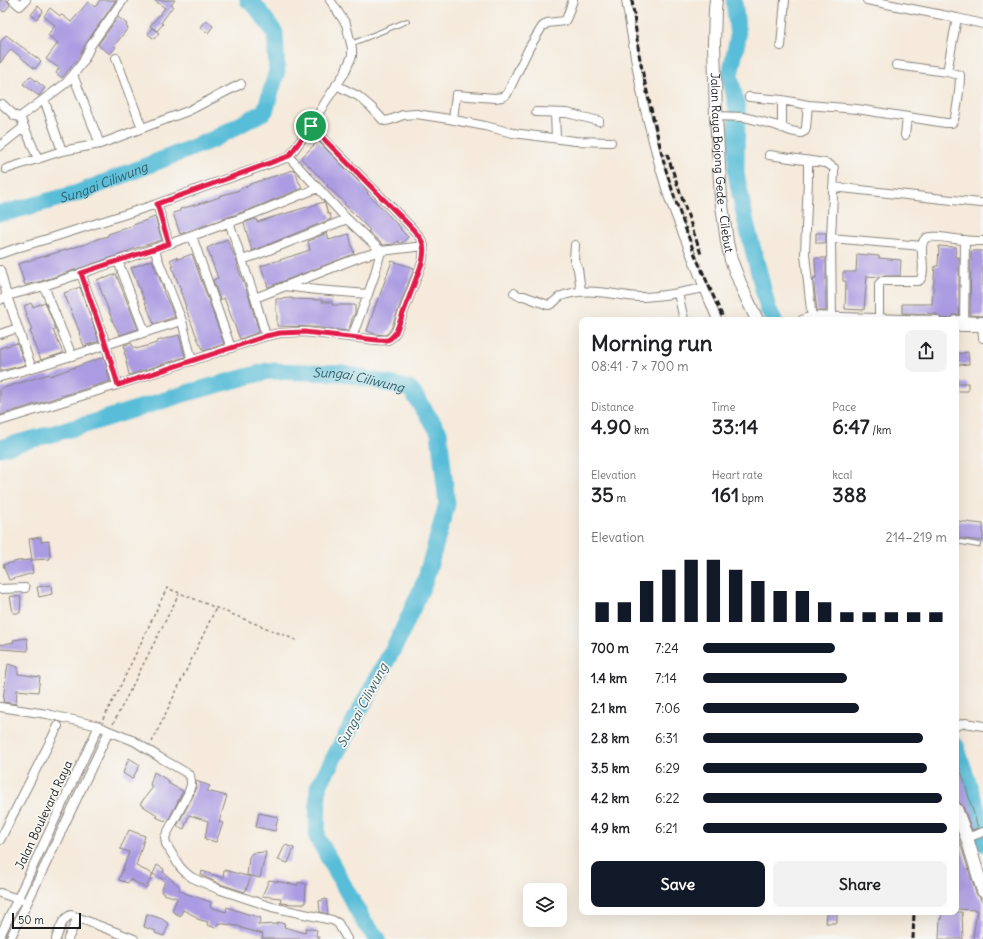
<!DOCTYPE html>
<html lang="en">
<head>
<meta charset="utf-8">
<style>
	body { margin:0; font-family:Delius,sans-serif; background:#f2f2f2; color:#202124; height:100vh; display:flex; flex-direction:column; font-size:15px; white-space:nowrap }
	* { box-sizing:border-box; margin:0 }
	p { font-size:13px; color:#757577 }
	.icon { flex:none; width:22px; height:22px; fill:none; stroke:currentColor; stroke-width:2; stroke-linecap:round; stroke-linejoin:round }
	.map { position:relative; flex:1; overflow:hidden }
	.drawer { position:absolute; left:579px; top:317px; width:380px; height:598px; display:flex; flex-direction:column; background:#fff; border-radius:8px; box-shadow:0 4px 16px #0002 }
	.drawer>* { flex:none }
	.fabs { position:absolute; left:523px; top:883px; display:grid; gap:8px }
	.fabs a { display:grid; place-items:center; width:44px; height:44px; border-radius:8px; background:#fff; box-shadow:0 4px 16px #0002; font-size:20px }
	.scale { position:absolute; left:12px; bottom:10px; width:69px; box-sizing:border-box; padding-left:4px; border:2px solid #1c1c1c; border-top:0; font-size:11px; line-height:14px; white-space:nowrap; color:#1c1c1c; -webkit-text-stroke:3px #f6f6f2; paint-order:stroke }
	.pin { position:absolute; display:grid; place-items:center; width:34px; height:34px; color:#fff; margin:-17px; border:2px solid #fff; border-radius:50%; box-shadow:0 1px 4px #0007 }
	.round { display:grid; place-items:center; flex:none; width:42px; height:42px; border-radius:8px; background:#f2f2f2 }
	.head { display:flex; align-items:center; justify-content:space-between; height:68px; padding:0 12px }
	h1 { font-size:22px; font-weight:700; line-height:30px }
	.figures { display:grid; grid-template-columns:repeat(3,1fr); gap:6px; height:68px; padding:4px 12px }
	.figures div { display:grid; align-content:center }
	.figures b { font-size:20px; font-weight:700 }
	.figures small { font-size:11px; font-weight:400 }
	.figures p { font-size:11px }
	.chart { height:112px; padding:8px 12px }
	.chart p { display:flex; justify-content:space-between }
	.chart svg { width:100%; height:72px; margin-top:4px; stroke:#111827; stroke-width:6 }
	.button { display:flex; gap:8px; margin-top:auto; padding:8px 12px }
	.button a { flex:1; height:46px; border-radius:8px; background:#111827; color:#fff; font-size:16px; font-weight:700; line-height:46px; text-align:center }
	.button a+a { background:#f2f2f2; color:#202124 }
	ul { padding:0 12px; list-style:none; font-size:13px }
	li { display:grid; grid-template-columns:64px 48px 1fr; align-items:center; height:30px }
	li i { height:10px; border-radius:5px; background:#111827 }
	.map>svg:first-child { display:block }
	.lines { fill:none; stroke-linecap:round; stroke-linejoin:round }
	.river { stroke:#59bdd8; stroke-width:17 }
	.building { fill:#ab9be2 }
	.service-casing { stroke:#88837c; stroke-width:6 }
	.minor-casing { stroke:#88837c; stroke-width:10 }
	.secondary-casing { stroke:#88837c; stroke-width:14 }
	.path { stroke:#88837c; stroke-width:1.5; stroke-dasharray:3 3; stroke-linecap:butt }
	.service { stroke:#fff; stroke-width:4 }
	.minor { stroke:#fff; stroke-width:8 }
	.secondary { stroke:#fff; stroke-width:12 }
	.rail { stroke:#1c1c1c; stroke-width:3; stroke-dasharray:6 3; stroke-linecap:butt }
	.route-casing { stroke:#fff; stroke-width:8 }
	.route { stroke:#e11d48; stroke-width:5 }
	.labels { text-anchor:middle; stroke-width:3.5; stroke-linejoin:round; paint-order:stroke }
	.street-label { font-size:12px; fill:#1c1c1c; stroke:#f6f6f2 }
	.water-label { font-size:13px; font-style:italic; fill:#345c67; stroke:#f6f6f2 }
</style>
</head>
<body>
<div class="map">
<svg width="983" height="939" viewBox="0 0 983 939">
	<rect width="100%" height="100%" fill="#f6f6f2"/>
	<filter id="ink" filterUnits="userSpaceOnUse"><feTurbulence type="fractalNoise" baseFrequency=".025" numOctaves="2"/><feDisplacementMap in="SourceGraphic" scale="8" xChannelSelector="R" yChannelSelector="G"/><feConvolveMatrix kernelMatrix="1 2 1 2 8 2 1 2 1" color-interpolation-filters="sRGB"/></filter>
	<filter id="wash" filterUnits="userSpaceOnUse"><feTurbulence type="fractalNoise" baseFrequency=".012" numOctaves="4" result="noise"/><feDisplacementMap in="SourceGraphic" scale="16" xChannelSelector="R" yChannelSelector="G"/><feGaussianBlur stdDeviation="0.9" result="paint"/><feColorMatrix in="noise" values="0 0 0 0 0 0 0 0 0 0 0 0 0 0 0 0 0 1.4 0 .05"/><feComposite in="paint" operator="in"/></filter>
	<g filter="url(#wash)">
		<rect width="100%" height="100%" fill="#f5eadb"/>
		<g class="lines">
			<!-- river -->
			<g class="river">
				<path d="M734,0L738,37L730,75L737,109L736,174L746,223L758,269L768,309L774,320"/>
				<path id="s1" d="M0,213L9,212L78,193L214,139L265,111L277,71L275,33L257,8L248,0"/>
				<path id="s2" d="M0,448L88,424L187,393L268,371L343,373L410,389L439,432L447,504L425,581L399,638L318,787L317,837L365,924L378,939"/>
				<path d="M956,746L978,813L983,843"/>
			</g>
		</g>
		<g id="blocks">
			<!-- building -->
			<path class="building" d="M0,0H7L10,5L4,12L0,9Z
				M100,0H116L87,42L78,59L62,78L56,73L59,68L46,59L58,43L48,35L55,25L44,16L50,8L60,16L62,15L71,22L88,2L95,7Z
				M154,0H175L171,5L173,6L161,23L163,24L157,31L150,26L165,8Z
				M38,6L43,11L37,19L31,15Z
				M118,17L127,24L126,26L128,28L114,46L116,47L110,54L98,45Z
				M206,20L213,26L208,33L200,27Z
				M152,28L159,33L154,39L148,34Z
				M6,35L41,61L35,69L11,49L0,63V42Z
				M30,76L45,88L39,96L23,84Z
				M318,141L359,182L368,192L367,193L401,228L400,229L408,237L402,243H399L397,241L394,244L383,245L368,231L370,230L344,204L345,203L327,186L328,185L301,158Z
				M293,170L296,173L299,183H300L302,188L251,209L180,234L173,213L180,211V209L205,202L220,197L219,196L240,190V189L250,185V184Z
				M324,202L325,204L328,214H330L331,219L252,251L244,223L256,219L257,222Z
				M155,217L162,240L136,248L128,251V252L42,281L25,285L18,264L89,243H88L97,239L108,236V234L133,226V225Z
				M327,233L329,240L349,234L354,254L268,287L261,266L310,250L308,241Z
				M816,233H826V243H816Z
				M227,239L238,264L237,265L250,300L259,332L240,339L224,298L220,300L213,280L218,278L207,248Z
				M939,246L956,247L955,257H959V315H953L951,319L941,318L939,316L936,314L902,313V304H932L935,266H938Z
				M971,251H983V316L970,315Z
				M192,254L224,344L204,351L198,340L185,307H186L180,290H181L172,267L173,266L170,260L177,257L178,259Z
				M857,254L879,256V258L901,260L900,276H882L878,277L867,276L864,310L845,309L846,281H843V272H856Z
				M815,258H826V311H817L813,278H816Z
				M152,260L164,290L163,291L175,317L154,324L131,268Z
				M392,261L414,268L391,329L386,335L375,334L367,331L378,298H379L382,289Z
				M116,274L138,329L120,335L113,322L97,280L104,277V279Z
				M80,287L99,341L84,346L79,333H80L64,293Z
				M292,298V299L322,300V302H332V305H355V313L354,316H352V320L348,331L313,327L277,326V312H276V299Z
				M45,302L56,330H53L63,353L41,360L32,339L33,338L30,331L32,330L26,315L27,314L24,306L31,303L33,307Z
				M179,335L185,357L129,375L126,361L127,360L124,352L126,351L124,345L131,343L134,348H136V349L157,343V341Z
				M17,343L25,365L0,371V348Z
				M968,352L969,364L956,365V354Z
				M104,357L110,381L0,415V389L49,374L50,376Z
				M956,383H968V391H956Z
				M957,521L983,524V541L956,538Z
				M41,537V542L49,541L50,559L32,560L29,539Z
				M31,560L33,573L9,580L3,565L18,561Z
				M51,585L52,594L39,597L37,587Z
				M10,596L21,597L20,613H13Z
				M27,638L28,651L0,649V645L14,642L13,640Z
				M8,664L18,667V674L40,677L38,692L17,690L16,704L3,702L4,691Z
				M129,758L140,765L132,779L123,773Z
				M956,762H958L965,784L978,828L972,830L963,806L960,803L956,802Z
				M154,772L169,781L168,783L183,791L168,821L165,820V821L156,817L157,815L140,804L153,787L150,785Z
				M196,781L210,786L207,791L227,796L219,822L223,823L216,842L205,839L208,821L189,815L184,829L177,826L193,796L196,787Z
				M259,813L278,817L275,831L256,827Z
				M129,830L145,836L136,866L153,874L146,888L130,879L128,883L119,880L129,852L120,849Z
				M956,830L976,893L978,896L981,898L980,900H983V939H973L977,910L956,909Z
				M285,845L294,848L288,863L278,860Z
				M266,852L260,878L247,875L249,857L252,853Z
				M157,865L164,869L163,872L180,887L179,890L187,894L211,902L210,907L226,912L227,907L241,912L261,918L258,925L277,924L278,922L285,924L284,927L305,933L306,928L317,930L316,936L319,937V939H262L263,934L241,928V927L238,926L218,923L216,928L207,925L208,922L197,919V917L183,910L180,916L172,911L177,898L164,894L161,892L165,881L153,874Z
				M224,870L251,877L245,892L220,884L201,875L202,871L223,878Z
				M269,880L298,885V882L306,884L305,904H293L280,903L281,898L262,896Z
				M326,899L328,914L320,912L319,901Z
				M942,912H962L963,939H939L940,918L941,919Z
				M827,913H837V923H826Z
				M147,914L162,919L169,924L164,936L155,933L156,931L144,927Z"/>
		</g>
	</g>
	<g filter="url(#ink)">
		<use href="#blocks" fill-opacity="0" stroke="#88837c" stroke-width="1"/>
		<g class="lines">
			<!-- service casing -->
			<g class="service-casing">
				<path id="service" d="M351,44L407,21
					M956,541L978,545"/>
			</g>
			<!-- minor casing -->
			<g class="minor-casing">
				<path id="minor" d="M13,0L20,6L26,0
					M626,0L636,63L644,106L660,168L669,198L704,288L717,320
					M867,0L957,18L983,24
					M781,46L785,0
					M116,58L142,128
					M947,72L957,18
					M73,75L100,144
					M336,85L358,96L371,107L383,120L385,121L390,120L403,115L416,114L449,119L485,126L513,133L575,141L611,142
					M749,97L782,100L808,105L857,109L946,123H952C957,118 960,84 960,75L947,72L896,65
					M44,99L62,151L100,144L188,111L241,84
					M782,100V128
					M2,104L15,116L20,117L66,83L73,75L83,62L91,45L123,0
					M536,112L567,113L599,121
					M555,113L556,138
					M716,116L744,117L775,125L791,131L801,133L805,131L806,128L808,105
					M20,117L38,159
					M453,119L456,95L495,98L502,97L507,94L529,48L542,27L547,23L565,21L567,17L573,0
					M905,135L907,118
					M0,146L24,127
					M769,155L825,163L828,164L834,168V172L831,238L832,320
					M808,161V179L805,254L812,320
					M6,169L62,151
					M833,187L980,203
					M157,204L169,244
					M229,222L255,298L266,336
					M192,236L231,348
					M831,238L922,246
					M575,245L574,259L578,269L581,291
					M154,249L182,321L192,361
					M0,254L20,247L54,237L157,204L215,183L289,157L311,126L326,101L344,74L352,56V48L346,24L330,0
					M242,260L259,254L347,219
					M118,261L145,332
					M0,270L7,296L32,369
					M81,273L106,345L117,385
					M44,286L72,356
					M285,286L317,290L368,294L374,277L381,251L347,219L289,157
					M514,293L519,296H524L548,305C553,304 554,302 558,298C563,294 572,293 578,292C598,289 619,296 639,297C661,297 682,292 704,288
					M678,293L684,320
					M255,298L360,257L381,251L424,246
					M0,300L7,296L44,286L192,236L253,214L318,188
					M802,320L811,316L936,320
					M879,320V284L882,281H918L920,280C928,270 916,245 926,238C932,234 957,240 964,240C970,241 977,241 983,241
					M956,320L983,321
					M982,323L983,338
					M956,327H983
					M964,327L965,240
					M0,334L18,328
					M352,337L368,294
					M0,377C61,361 121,339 182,321
					M0,421L117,385L266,336L280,333L304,332L377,340C387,341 390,341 396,332L422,263C427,242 421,238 408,224L311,126
					M0,589L25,588
					M0,707L47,714L99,726L109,731L134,741L159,757L185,772L190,776L191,781V785L188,794L165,837L166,844L180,867L185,872L191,877L202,882L218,889L272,907L332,920L338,923L347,939
					M956,726L965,723L983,726
					M967,838L983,832
					M0,840L58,726
					M0,893L21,900
					M0,936L99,726
					M10,939L109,731
					M56,939C59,931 62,918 71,915L134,939
					M68,939L78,917"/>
			</g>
			<!-- secondary casing -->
			<g class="secondary-casing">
				<g id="secondary">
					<path id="s3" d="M716,0L715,9L714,43L716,116L721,198L727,242L731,260L742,288L757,320"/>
					<path d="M956,809L967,838L983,891"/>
				</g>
			</g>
			<!-- path -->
			<path class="path" d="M103,719L120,687L167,588L296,640
				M113,724L179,594
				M152,742L216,608"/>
			<!-- service -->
			<use href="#service" class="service"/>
			<!-- minor -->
			<use href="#minor" class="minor"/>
			<!-- secondary -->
			<use href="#secondary" class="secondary"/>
			<!-- rail -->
			<path class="rail" d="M632,0L639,54L644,79L665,167L677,205L695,255L724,320
				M667,154L701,254
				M913,939L914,912"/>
		</g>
	</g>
	<g class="lines" filter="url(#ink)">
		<!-- route casing -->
		<g class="route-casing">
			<path id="route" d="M311,126L408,224C421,238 427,242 422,263L396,332C390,341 387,341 377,340L304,332L280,333L266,336L231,348L118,385L106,345L81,273L169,244L157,204L215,183L289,156Z"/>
		</g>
		<!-- route -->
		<use href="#route" class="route"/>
	</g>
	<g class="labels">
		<!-- street labels -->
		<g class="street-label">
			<text dy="4" stroke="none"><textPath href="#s3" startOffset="163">Jalan Raya Bojong Gede - Cilebut</textPath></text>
			<text transform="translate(44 815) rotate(-65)" y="4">Jalan Boulevard Raya</text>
		</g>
		<!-- water labels -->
		<g class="water-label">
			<text dy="5" stroke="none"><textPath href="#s1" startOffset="108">Sungai Ciliwung</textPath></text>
			<text dy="5" stroke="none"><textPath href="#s2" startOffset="370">Sungai Ciliwung</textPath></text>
			<text transform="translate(362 705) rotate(-62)" y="5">Sungai Ciliwung</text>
		</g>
	</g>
</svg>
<div class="fabs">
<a><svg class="icon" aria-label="layers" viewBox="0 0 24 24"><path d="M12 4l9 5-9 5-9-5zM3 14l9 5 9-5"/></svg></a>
</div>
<div class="scale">50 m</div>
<div class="pin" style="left:311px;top:126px;background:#1e9e55"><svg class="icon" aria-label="arrive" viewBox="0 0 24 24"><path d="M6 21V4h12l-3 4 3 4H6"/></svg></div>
<section class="drawer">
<div class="head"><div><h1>Morning run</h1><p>08:41 · 7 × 700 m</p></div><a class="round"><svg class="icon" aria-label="share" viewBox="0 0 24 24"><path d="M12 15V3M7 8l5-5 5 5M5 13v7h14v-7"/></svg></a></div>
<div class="figures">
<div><p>Distance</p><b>4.90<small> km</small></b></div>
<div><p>Time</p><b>33:14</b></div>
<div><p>Pace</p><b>6:47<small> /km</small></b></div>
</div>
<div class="figures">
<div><p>Elevation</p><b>35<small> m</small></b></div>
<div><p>Heart rate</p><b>161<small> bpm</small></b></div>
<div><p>kcal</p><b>388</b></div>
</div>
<div class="chart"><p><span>Elevation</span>214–219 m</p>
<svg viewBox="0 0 160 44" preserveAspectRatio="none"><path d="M5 44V32M15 44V32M25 44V19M35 44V12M45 44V6M55 44V6M65 44V12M75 44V19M85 44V25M95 44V25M105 44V32M115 44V38M125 44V38M135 44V38M145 44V38M155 44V38"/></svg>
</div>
<ul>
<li><b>700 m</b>7:24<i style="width:54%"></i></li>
<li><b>1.4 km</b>7:14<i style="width:59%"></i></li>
<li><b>2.1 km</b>7:06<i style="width:64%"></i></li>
<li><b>2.8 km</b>6:31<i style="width:90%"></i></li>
<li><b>3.5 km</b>6:29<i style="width:92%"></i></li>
<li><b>4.2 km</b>6:22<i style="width:98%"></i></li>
<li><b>4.9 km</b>6:21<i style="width:100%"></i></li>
</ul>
<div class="button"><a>Save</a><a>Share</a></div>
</section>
</div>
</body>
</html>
